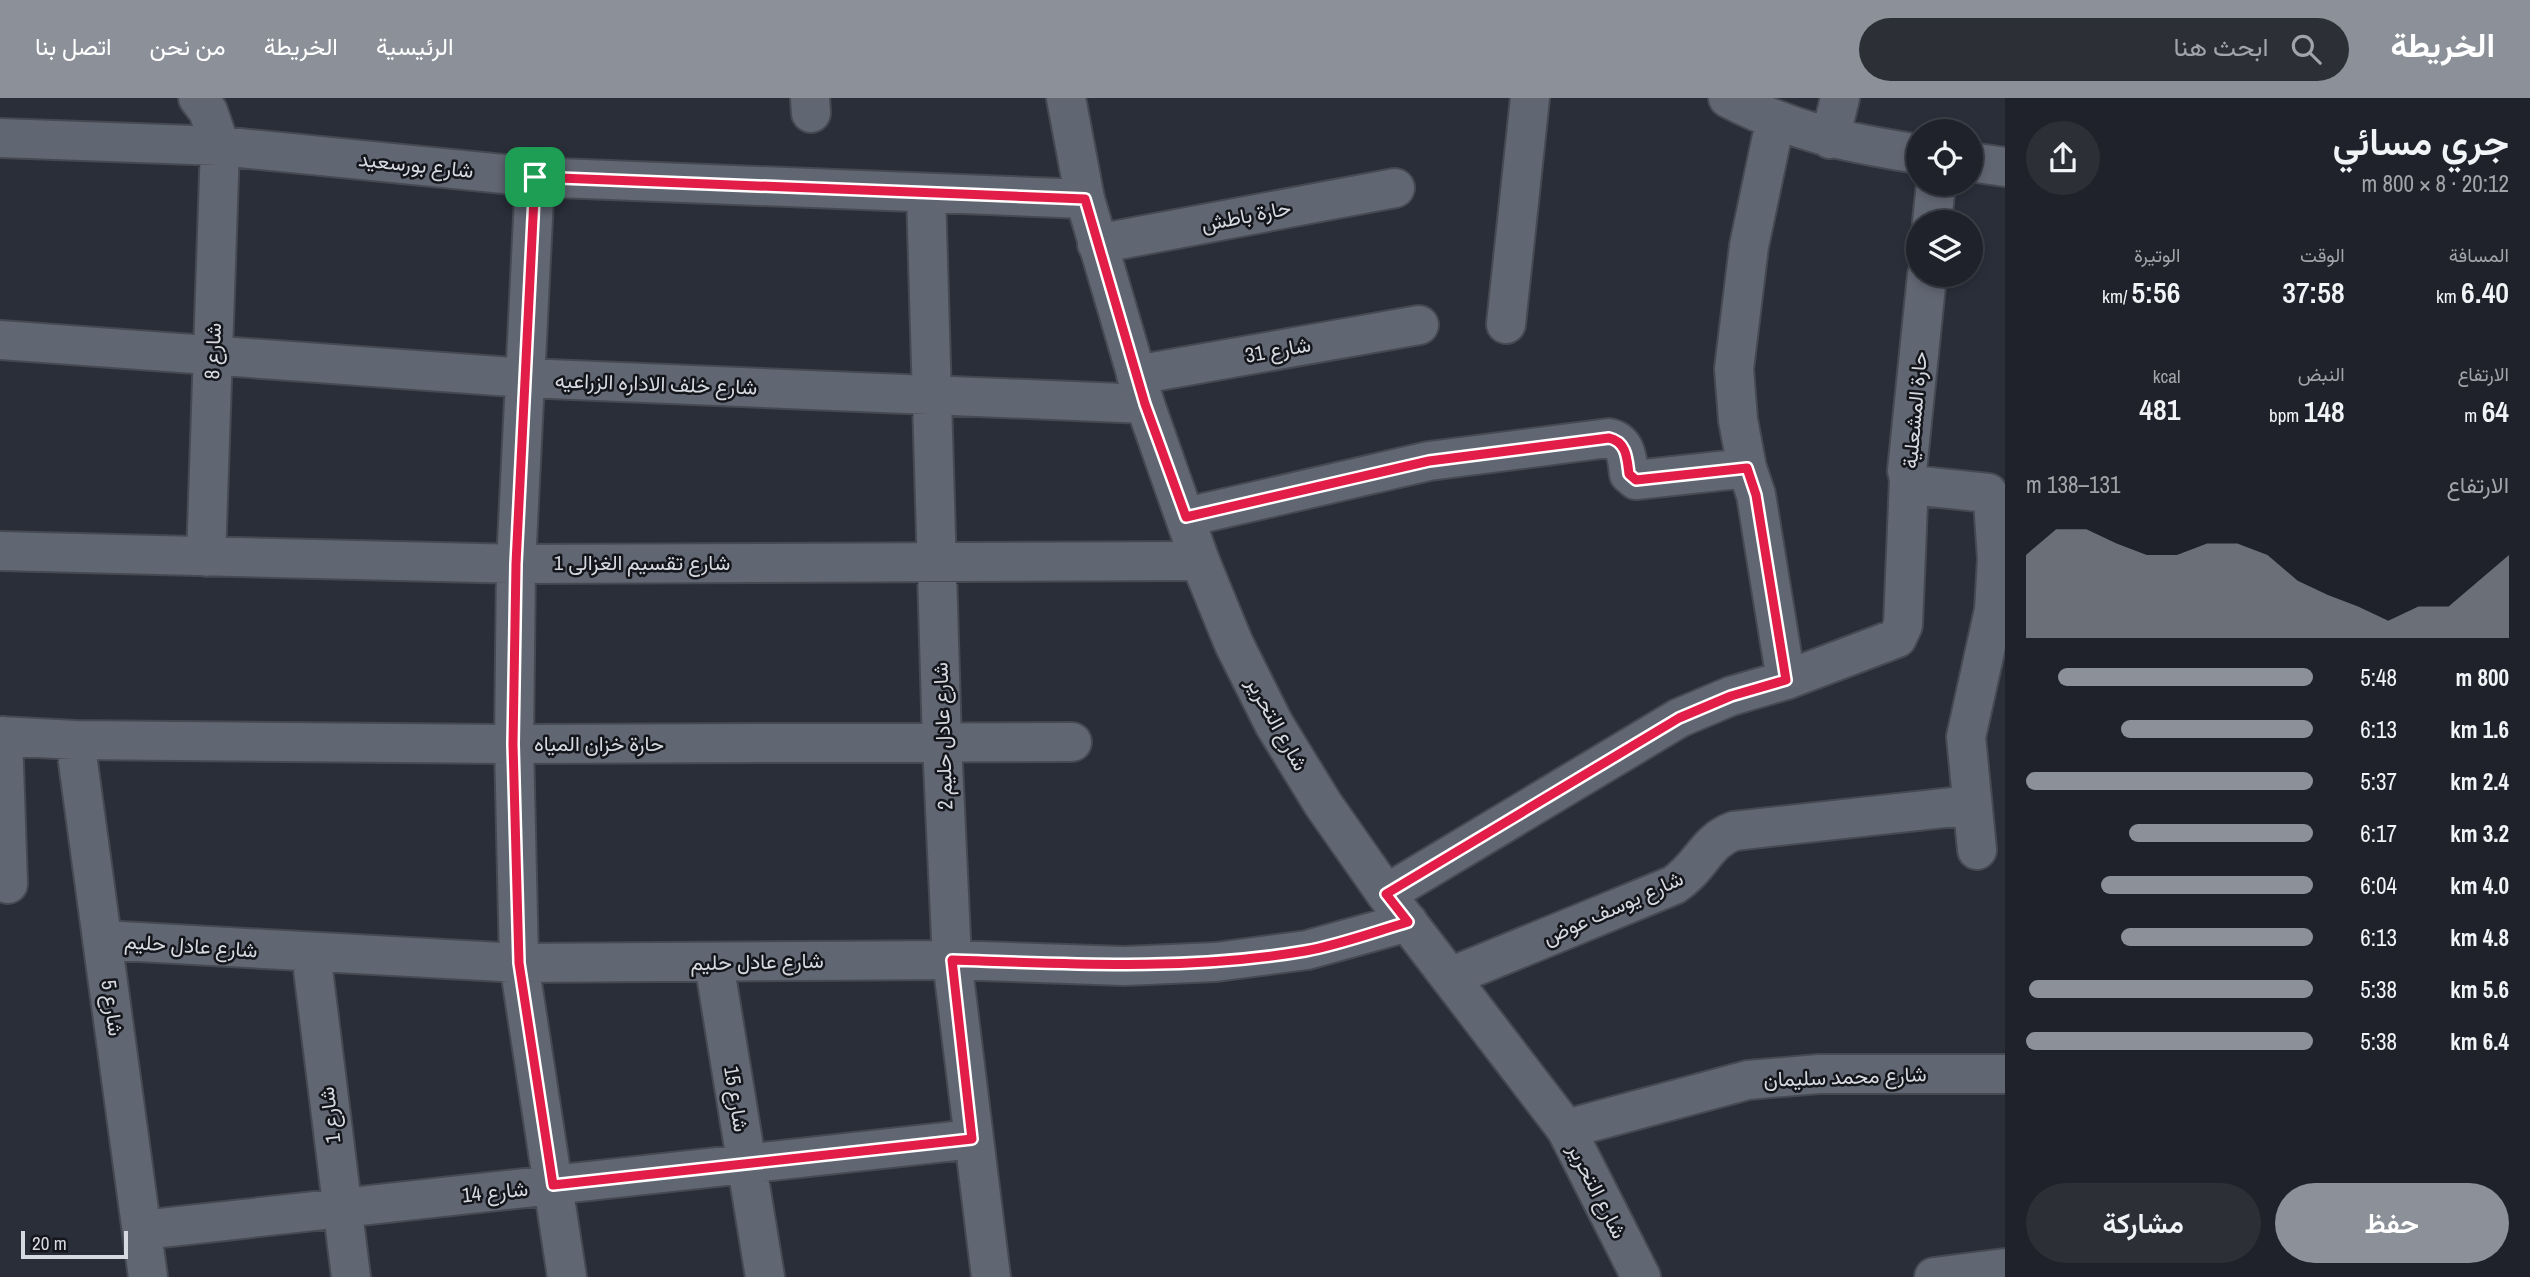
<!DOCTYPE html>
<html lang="ar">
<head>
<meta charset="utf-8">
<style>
	body { margin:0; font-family:"Archivo Narrow",Vazirmatn,sans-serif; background:#2d2f37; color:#f1f3f6; direction:rtl; height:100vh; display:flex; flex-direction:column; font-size:26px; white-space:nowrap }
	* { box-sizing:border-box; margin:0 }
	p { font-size:23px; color:#a2a4a9 }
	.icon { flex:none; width:38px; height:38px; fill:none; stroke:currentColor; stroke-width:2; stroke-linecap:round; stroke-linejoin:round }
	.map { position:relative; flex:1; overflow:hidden; direction:ltr }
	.panel { display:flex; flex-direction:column; background:#20222b; width:525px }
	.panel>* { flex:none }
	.buttons { position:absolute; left:1906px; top:21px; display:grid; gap:14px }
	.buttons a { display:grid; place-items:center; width:77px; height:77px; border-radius:50%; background:#20222b; box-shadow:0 4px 10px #0003,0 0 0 2px #3d3f47; font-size:35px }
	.scale { position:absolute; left:21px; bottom:18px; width:107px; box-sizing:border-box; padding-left:7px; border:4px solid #d6d9e0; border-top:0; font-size:19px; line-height:24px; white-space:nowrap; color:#d6d9e0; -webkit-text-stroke:5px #14161b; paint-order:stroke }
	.pin { position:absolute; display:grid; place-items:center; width:60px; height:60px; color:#fff; margin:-30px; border-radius:14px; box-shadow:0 4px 10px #0006 }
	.round { display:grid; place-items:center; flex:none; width:74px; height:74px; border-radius:37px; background:#2d2f37 }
	.head { display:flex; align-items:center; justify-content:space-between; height:119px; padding:0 21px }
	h1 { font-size:38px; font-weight:600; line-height:52px }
	.metrics { display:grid; grid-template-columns:repeat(3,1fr); gap:10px; height:119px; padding:7px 21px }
	.metrics div { display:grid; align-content:center }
	.metrics b { font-size:30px; font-weight:600 }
	.metrics small { font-size:19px; font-weight:400 }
	.metrics p { font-size:19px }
	.chart { height:196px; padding:14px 21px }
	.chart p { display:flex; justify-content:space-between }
	.chart svg { width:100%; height:126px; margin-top:7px; fill:#8c9099; opacity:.7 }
	.primary-button { display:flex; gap:14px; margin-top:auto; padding:14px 21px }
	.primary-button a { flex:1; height:80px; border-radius:42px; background:#8c9099; color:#fff; font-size:28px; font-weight:600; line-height:80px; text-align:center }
	.primary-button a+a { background:#2d2f37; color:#f1f3f6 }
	ul { padding:0 21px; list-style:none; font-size:23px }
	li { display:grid; grid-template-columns:112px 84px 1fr; align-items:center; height:52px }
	li i { height:18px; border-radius:9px; background:#8c9099 }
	header { display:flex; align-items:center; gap:42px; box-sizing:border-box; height:98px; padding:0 35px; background:#8c9099; color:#fff }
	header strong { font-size:33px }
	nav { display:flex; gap:38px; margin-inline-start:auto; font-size:24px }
	.search { width:490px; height:63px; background:#2d2f37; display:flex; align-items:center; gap:18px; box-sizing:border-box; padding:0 24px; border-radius:38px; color:#a2a4a9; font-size:26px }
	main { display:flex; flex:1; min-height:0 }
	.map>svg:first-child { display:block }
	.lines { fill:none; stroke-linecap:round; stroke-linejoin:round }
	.minor-casing { stroke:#454952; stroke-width:42 }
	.tertiary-casing { stroke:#454952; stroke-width:42 }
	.minor { stroke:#616673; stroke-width:38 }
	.tertiary { stroke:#616673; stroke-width:38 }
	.route-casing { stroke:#fff; stroke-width:14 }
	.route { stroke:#e11d48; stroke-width:9 }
	.labels { text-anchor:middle; stroke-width:5; stroke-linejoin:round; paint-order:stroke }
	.street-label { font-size:21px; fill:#d6d9e0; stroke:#14161b }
</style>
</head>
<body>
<header>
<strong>الخريطة</strong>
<div class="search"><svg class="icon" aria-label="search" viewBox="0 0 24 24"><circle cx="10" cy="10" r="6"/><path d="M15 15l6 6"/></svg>ابحث هنا</div>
<nav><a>الرئيسية</a><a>الخريطة</a><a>من نحن</a><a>اتصل بنا</a></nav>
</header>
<main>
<section class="panel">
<div class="head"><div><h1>جري مسائي</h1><p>20:12 · 8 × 800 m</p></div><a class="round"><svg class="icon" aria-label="share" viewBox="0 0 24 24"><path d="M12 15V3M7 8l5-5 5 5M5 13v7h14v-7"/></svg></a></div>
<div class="metrics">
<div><p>المسافة</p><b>6.40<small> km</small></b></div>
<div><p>الوقت</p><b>37:58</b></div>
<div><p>الوتيرة</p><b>5:56<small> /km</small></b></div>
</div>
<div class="metrics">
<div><p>الارتفاع</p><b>64<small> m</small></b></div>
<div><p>النبض</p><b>148<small> bpm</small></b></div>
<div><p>kcal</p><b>481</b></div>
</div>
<div class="chart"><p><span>الارتفاع</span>131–138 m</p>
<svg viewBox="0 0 160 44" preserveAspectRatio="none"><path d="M0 44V15L10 6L20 6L30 11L40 15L50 15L60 11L70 11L80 15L90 24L100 29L110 33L120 38L130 33L140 33L150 24L160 15V44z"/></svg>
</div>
<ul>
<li><b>800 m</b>5:48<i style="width:89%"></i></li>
<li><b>1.6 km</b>6:13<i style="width:67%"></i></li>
<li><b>2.4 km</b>5:37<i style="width:100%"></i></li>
<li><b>3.2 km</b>6:17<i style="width:64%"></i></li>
<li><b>4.0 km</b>6:04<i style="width:74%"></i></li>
<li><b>4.8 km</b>6:13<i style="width:67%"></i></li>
<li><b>5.6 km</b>5:38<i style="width:99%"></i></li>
<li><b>6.4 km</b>5:38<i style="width:100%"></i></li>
</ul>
<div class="primary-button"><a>حفظ</a><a>مشاركة</a></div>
</section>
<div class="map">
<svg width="2005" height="1179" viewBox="0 0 2005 1179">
	<rect width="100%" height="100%" fill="#2a2e39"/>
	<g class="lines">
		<!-- minor casing -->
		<g class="minor-casing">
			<path id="minor" d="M198,0L208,13L220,48L206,459
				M810,0L811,15
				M1728,0C1796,35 1844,44 1918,56
				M1775,24L1749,148L1734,271L1738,322L1747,370L1756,397L1786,582
				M0,40L220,48L535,79L1085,101
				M1830,41L1840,0
				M1970,64L2005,69
				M535,79L516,466L514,646L519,865L567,1179
				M926,95L942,645L952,862L991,1179
				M1932,124L1936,86
				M1097,146L1395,90
				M1927,177L1907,373L1909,381L1921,388L1988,395L1993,403L1997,461L1994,512L1966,639L1977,752
				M1506,226L1530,0
				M0,242L525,280L1145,306
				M1136,277L1419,227
				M1186,419L1429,363L1609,340C1627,344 1627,361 1629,376L1636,382L1747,370
				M0,453L516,466L1200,463
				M0,638L75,642L514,646L1072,644
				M3,638L8,786
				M75,642L148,1179
				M1386,796L1679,620L1731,598L1786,582L1897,540L1903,527L1909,381
				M102,842L519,865L952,862L1124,868L1216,864L1307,852L1408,824
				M311,855L351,1179
				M714,865L765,1179
				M1450,879L1674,787C1701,769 1706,743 1734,733L1972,707
				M1566,1031L1748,982L1819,976H2005
				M142,1132L973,1041
				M1934,1179L2005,1170"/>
		</g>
		<!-- tertiary casing -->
		<g class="tertiary-casing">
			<path id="tertiary" d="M1066,0L1085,101L1145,306L1200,463L1234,546L1274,626L1323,706L1386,796L1566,1031L1641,1179"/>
		</g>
		<!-- minor -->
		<use href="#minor" class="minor"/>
		<!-- tertiary -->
		<use href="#tertiary" class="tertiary"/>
	</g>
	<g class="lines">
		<!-- route casing -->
		<g class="route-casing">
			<path id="route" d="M535,79L1085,101L1145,306L1186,419L1429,363L1609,340C1627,344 1627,361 1629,376L1636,382L1747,370L1756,397L1786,582L1731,598L1679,620L1386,796L1408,824C1374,834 1339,847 1305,853C1188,873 1070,866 952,862L972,1041L553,1087L519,865L513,646L516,466Z"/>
		</g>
		<!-- route -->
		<use href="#route" class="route"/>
	</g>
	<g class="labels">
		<!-- street labels -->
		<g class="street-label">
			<text transform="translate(416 67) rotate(6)" y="7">شارع بورسعيد</text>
			<text transform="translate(1246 118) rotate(-11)" y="7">حارة باطش</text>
			<text transform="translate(1278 252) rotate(-10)" y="7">شارع 31</text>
			<text transform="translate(213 253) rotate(-88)" y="7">شارع 8</text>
			<text transform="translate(656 286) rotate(2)" y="7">شارع خلف الاداره الزراعيه</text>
			<text transform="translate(1915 312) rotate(-85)" y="7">حارة المشعلية</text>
			<text x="642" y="472">شارع تقسيم الغزالى 1</text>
			<text transform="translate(1277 626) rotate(61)" y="7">شارع التحرير</text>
			<text transform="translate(943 638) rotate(-92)" y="7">شارع عادل حليم 2</text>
			<text x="599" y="653">حارة خزان المياه</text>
			<text transform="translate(1613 810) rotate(-24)" y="7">شارع يوسف عوض</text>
			<text transform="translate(191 848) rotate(4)" y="7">شارع عادل حليم</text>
			<text transform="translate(757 864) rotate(-1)" y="7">شارع عادل حليم</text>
			<text transform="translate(112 910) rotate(82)" y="7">شارع 5</text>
			<text transform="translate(1845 979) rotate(-2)" y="7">شارع محمد سليمان</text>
			<text transform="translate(736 1001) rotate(81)" y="7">شارع 15</text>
			<text transform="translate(330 1017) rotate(-97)" y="7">شارع 1</text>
			<text transform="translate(1597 1093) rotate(63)" y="7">شارع التحرير</text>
			<text transform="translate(495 1094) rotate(-6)" y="7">شارع 14</text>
		</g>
	</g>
</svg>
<div class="buttons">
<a><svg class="icon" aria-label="locate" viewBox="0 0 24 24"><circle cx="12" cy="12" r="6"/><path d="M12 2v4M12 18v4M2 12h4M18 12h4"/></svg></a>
<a><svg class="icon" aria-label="layers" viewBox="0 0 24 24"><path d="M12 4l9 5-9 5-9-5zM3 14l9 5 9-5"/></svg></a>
</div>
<div class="scale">20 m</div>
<div class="pin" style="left:535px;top:79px;background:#1e9e55"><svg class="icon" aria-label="arrive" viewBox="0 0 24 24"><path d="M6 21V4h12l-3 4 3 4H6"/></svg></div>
</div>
</main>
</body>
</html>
